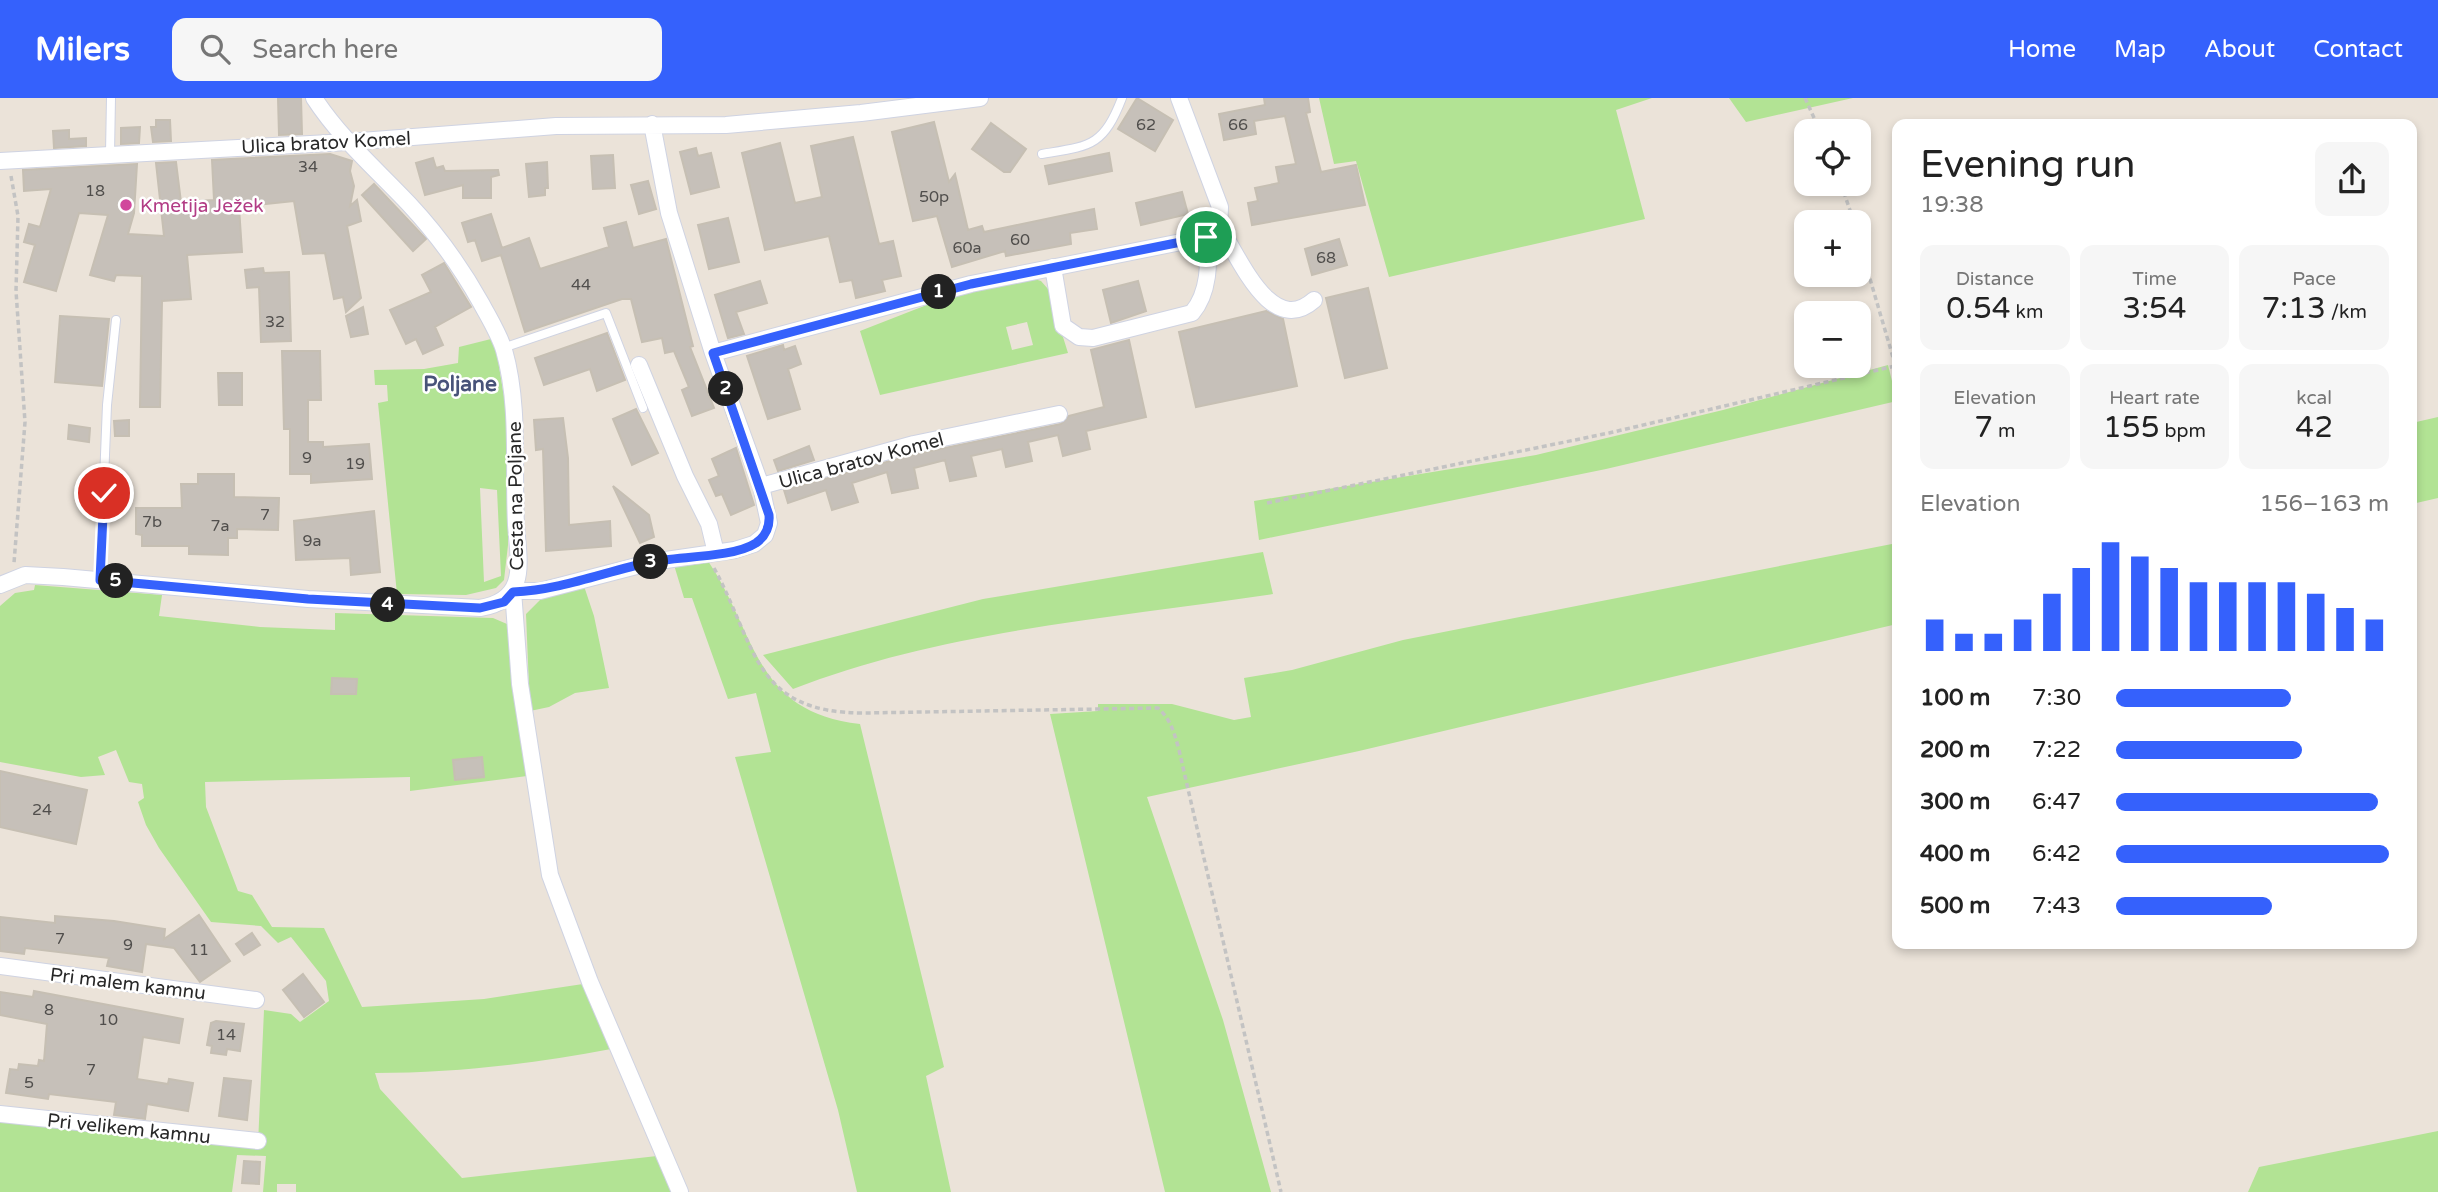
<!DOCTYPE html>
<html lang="en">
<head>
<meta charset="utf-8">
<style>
	body { margin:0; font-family:"Varela Round",sans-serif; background:#f6f6f6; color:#222; height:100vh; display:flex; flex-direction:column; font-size:26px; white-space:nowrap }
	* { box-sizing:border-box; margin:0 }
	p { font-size:23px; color:#767676 }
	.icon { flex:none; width:38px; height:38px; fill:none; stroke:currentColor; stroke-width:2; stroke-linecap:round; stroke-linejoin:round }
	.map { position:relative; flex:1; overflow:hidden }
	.details { position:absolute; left:1892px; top:21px; width:525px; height:830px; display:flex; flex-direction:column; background:#fff; border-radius:14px; box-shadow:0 4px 10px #0003 }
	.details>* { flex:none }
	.tools { position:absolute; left:1794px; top:21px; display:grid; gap:14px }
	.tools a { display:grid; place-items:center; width:77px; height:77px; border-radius:14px; background:#fff; box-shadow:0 4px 10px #0003; font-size:35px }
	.pin { position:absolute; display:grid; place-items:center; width:60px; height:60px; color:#fff; margin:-30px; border:4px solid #fff; border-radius:50%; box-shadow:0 2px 7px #0007 }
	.km { position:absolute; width:35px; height:35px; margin:-18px; border-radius:50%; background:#222; color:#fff; font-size:19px; line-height:35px; text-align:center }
	.round { display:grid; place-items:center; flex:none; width:74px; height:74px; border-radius:14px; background:#f6f6f6 }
	.summary { display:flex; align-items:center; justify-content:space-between; height:119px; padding:0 28px }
	h1 { font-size:38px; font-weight:600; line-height:52px }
	.figures { display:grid; grid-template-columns:repeat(3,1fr); gap:10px; height:119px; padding:7px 28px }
	.figures div { display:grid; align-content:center; border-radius:14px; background:#f6f6f6; text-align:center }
	.figures b { font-size:30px; font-weight:600 }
	.figures small { font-size:19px; font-weight:400 }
	.figures p { font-size:19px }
	.chart { height:196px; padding:14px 28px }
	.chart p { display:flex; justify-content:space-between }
	.chart svg { width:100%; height:126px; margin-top:7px; stroke:#3561fc; stroke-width:6 }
	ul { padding:0 28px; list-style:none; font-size:23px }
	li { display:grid; grid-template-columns:112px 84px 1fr; align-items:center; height:52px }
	li i { height:18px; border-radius:9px; background:#3561fc }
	header { display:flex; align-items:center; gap:42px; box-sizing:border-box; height:98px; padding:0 35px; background:#3561fc; color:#fff }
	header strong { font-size:33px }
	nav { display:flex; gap:38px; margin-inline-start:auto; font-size:24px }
	.search { width:490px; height:63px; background:#f6f6f6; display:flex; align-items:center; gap:18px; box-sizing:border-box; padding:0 24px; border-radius:14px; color:#767676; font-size:26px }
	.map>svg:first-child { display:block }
	.green { fill:#b2e394; fill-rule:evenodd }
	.building { fill:#c6c0b9; stroke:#c6bfb3; stroke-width:2 }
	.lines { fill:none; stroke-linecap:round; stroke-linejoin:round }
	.lane-casing { stroke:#cfd3e2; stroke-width:10 }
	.street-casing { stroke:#cfd3e2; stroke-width:18 }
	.path { stroke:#c3c3c3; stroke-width:3.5; stroke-dasharray:5 3.5; stroke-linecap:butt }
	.lane { stroke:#fff; stroke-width:8 }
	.street { stroke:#fff; stroke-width:16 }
	.route-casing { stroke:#fff; stroke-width:14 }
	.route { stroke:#3561fc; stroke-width:9 }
	.hotel-dot { fill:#d1479c; stroke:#fff; stroke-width:2.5 }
	.labels { text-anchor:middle; stroke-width:5; stroke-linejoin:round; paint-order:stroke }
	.number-label { font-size:16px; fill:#504e4c }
	.street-label { font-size:19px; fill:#282828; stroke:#fff }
	.hotel-label { font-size:19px; fill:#b23c85; stroke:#fff; text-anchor:start }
	.neighbourhood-label { font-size:21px; font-weight:bold; fill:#485379; stroke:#fff }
</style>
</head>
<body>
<header>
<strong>Milers</strong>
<div class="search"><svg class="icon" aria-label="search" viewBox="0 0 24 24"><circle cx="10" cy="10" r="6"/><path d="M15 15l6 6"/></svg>Search here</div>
<nav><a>Home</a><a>Map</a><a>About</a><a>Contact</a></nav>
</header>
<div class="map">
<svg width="2438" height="1094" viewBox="0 0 2438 1094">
	<rect width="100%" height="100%" fill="#ebe3d9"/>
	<!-- green -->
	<path class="green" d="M1319,0H1652L1616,12L1645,121L1389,179L1356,63L1334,66Z
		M1729,0H1853L1746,24Z
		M1031,180L1041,183L1048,191L1068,255L880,297L860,233L942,201ZM1027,224L1033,247L1012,252L1006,229Z
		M491,241L496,250L508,323V447L504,482L496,490L466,497L397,496L378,305L388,303L387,287H375L374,272L424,271L458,265L459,249ZM480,390L497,392L501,478L484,484Z
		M1888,267L1897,303L1606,371L1259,442L1254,403L1536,357L1723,312Z
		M2438,319V400L2412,406V325Z
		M1897,445V526L1359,653L1147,699L1223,922L1271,1094H1165L1050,616L1098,613V606H1172L1234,622L1251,619L1244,580L1292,572L1403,542Z
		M1263,454L1273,496C1114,520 944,532 793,591L763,557L983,501Z
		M708,463C756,534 754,615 860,626L944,969L926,978L951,1094H857L838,1012L735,659L771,654L756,595L728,601L692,500H684L674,467Z
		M35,487L162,497L159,518L260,529L335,532V515L493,520L507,526L527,678L410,693V679L205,684L206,709L238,793L252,797L272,829L324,830L362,909L484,901L583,886L611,951C532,966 456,975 375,975L380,991L462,1080L657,1058L673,1094H296V1086H277V1094H263L266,1058L237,1057L232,1094H0V1021L258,1046L264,912L291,916L300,924L329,903L326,883L291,839L278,845L261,828L211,824L159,750L146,727L138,704L144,700L142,686L129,684L116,652L98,659L105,677L81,679L0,664V508L15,495L34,492Z
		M584,488L594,518L609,590L575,595L549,609L530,613L526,516L541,501Z
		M2438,1033V1094H2248L2259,1069Z"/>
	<!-- building -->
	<path class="building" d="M278,0H301L302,36L279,37Z
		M1137,0L1173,22L1155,53L1118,31Z
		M1264,0H1308L1310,14L1306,15L1321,74L1356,67L1365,107L1252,127L1248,105L1258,103L1255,90L1279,85L1276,69L1296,66L1285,18L1254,23L1256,36L1224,42L1219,16L1265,7Z
		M156,22H170L171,43L153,44L151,29H156Z
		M934,24L949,84L955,76L968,132L982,128L984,134L1094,111L1097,131L1070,135L1071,146L1006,158L1005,153L952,169L937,118L913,123L892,34Z
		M991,25L1026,51L1010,74H1004L972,51Z
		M140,29L139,45L121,46V30Z
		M69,32V41L86,40V48L54,50L53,33Z
		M853,39L879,146L893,143L901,178L882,182L885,193L856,200L852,182L840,184L829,138L765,152L742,55L780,45L795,105L822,99L811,48Z
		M696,50L698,58L711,55L719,89L691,96L680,54Z
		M1109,55L1112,73L1049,86L1045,68Z
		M330,56L352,63L350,73L354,88L350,108L357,102L361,123L347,128L361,200L346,214L343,199L334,201L325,155L303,156L294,103L239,109L242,154L187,157L191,201L162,203L160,309H140L142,178L116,177L114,183L90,177L108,117L79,115L56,193L24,184L35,147L24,144L29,126L40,129L51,91L24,93L23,72L137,66L134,115L128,136L164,138L156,65L176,64L181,104L214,102L212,62Z
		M613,57L615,90L593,91L591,58Z
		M433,60L436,70L443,68L445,73L498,72L499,77L491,79V100H463V87L425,97L416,65Z
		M547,64L548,90H545V97L529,99L526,66Z
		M648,83L656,111L639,116L631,87Z
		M374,86L426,141L413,153L362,97Z
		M1182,94L1188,116L1141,127L1136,105Z
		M491,116L502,150L529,140L540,171L609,149L604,130L626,124L633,150L666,141L693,248L690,249L714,310L692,318L682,292L689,289L674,253L665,255L662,240L642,244L631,201H622L525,234L501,157L482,163L475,142L468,144L462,125Z
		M728,120L739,164L709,171L698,127Z
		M1339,141L1347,167L1312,177L1305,151Z
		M444,165L471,209L435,229L443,247L423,256L416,241L406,246L390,212L431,194L422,177Z
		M263,170L264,175L289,174L291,243L261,244L259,189L247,190L245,172Z
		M760,183L767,205L736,214L744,236L728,240L715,197Z
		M1138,183L1146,213L1111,225L1103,192Z
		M1368,190L1387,270L1345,280L1326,200Z
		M363,209L368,236L351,239L346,218Z
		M1266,213L1283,221L1297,288L1196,309L1179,234Z
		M60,218L109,221L102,288L55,284Z
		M607,235L625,282L597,293L590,271L544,287L535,260Z
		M1129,242L1146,319L1086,333L1090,351L1063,358L1058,337L1028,344L1032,363L1006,369L1002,351L971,358L976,378L950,383L945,362L914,370L918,390L892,395L887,374L852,385L858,404L832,412L826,392L788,405L784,392L916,356L1061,326L1069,318L1104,309L1091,252Z
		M783,247L784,252L795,248L801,266L788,271L800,311L768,321L747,258Z
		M282,253H320L321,302H308V344H323V349L369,346L372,381L311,385V376H290V331H284Z
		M218,275H242V307H219Z
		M636,311L658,355L632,367L613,321Z
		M563,320L568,360L569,427L610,423L611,448L546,453L543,351L536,352L534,322Z
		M129,322V338H115L114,323Z
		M69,327L90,330L89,344L68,341Z
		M809,348L814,362L778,373L774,362Z
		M736,350L754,407L731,417L722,396L716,398L709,382L719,378L712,361Z
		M198,376H234V399L279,400L278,432L237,431V440H228V457L189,456V448H142V437L136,436V410H182L181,386H198Z
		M613,388L649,417L654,439L640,445Z
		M374,413L380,474L351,477L350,460L296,462L294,423Z
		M332,580L357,581L356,596H331Z
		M482,659L484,679L455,682L453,662Z
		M0,673L87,692L76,746L0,729Z
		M199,817L230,863L200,884L174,850L146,846L142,874L107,868L109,860L25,850L24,856L0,853V819L55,825V818L114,823L165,831L164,841Z
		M252,835L260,847L244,857L236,846Z
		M303,876L324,904L304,919L283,892Z
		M34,893L183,921L179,945L143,939L137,981L168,986L169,981L193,985L188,1013L147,1006L145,1021L114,1017L116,1004L49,996L48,1001L6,995L10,971L18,972L19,966L38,968L39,962L44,963L47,926L0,917V894L33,899Z
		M216,923L244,926L240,953L227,951L226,957L211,955L212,948L207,947L211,925Z
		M224,980L251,983L247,1022L219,1018Z
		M244,1063L260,1064L259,1086L242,1085Z"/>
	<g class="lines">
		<!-- lane casing -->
		<g class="lane-casing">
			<path id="lane" d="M110,55L111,0
				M1042,56C1090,48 1103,49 1122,0
				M503,250L606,215L643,310
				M100,482L107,307L116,222"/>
		</g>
		<!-- street casing -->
		<g class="street-casing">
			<path id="street" d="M0,63L348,44L556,28L726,27L861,15L980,0
				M1219,129C1238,155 1270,241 1314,202
				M1053,169L1063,228L1079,239L1093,240L1192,215C1209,195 1210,164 1206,139
				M713,255L971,186L1206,139L1219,129L1220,109L1179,0
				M639,267L685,378L709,426L716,455
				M761,388L914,346L1059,316
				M0,487L25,477L63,479L308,501L480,510C528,502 519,466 516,427C513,369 520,308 504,252C499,236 489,220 481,205C461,169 437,136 409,106C376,71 340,40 314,0
				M513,493H540L652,464L735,452L754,446L765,437L769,425L761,388L713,255L669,115L652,26
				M513,493L520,586L550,777L590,884L680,1094
				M0,868L256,902
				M0,1016L258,1043"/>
		</g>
		<!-- path -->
		<path class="path" d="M1805,0L1820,33
			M11,78L18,118L16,193L25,324L14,465
			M1841,86L1854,124
			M1858,140L1897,273
			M1267,405L1609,335L1895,268
			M714,470C757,549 753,615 864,615L1158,610C1171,622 1174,634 1179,652L1281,1094"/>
		<!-- lane -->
		<use href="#lane" class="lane"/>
		<!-- street -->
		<use href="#street" class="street"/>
	</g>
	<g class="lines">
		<!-- route casing -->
		<g class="route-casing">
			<path id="route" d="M104,395L100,482L308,501L480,510L504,504L513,494C561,492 604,474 650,464C679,458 733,460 756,445C766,438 770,429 769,417L713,255L971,186L1206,139"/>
		</g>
		<!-- route -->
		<use href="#route" class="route"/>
	</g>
	<!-- markers -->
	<circle class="hotel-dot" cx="126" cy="107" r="7"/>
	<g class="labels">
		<!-- number labels -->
		<g class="number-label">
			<text x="1146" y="32">62</text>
			<text x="1238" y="32">66</text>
			<text x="308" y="74">34</text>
			<text x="95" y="98">18</text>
			<text x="934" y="104">50p</text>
			<text x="1020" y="147">60</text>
			<text x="967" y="155">60a</text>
			<text x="1326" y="165">68</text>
			<text x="581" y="192">44</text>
			<text x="275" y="229">32</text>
			<text x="307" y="365">9</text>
			<text x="355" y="371">19</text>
			<text x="265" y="422">7</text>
			<text x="152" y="429">7b</text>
			<text x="220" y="433">7a</text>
			<text x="312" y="448">9a</text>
			<text x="42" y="717">24</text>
			<text x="60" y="846">7</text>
			<text x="128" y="852">9</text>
			<text x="199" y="857">11</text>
			<text x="49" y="917">8</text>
			<text x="108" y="927">10</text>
			<text x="226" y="942">14</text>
			<text x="91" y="977">7</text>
			<text x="29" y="990">5</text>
		</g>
		<!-- street labels -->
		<g class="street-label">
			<text transform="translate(326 44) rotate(-3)" y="7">Ulica bratov Komel</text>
			<text transform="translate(861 362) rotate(-15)" y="7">Ulica bratov Komel</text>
			<text transform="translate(515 398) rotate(-91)" y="7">Cesta na Poljane</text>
			<text transform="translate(128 885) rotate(7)" y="7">Pri malem kamnu</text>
			<text transform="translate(129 1030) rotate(6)" y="7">Pri velikem kamnu</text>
		</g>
		<!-- hotel labels -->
		<g class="hotel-label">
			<text x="140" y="114">Kmetija Ježek</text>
		</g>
		<!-- neighbourhood labels -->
		<g class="neighbourhood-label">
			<text x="460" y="293">Poljane</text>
		</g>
	</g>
</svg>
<div class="tools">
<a><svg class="icon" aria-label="locate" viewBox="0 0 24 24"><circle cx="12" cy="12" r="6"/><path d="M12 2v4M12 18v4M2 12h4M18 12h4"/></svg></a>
<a>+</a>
<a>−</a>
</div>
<div class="pin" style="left:1206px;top:139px;background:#1e9e55"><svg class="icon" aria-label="arrive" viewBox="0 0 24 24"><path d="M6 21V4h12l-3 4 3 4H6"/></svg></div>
<div class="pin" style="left:104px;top:395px;background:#d93025"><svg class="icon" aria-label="check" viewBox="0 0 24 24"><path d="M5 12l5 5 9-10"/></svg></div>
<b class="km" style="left:939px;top:194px">1</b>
<b class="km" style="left:726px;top:291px">2</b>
<b class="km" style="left:651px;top:464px">3</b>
<b class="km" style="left:388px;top:507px">4</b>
<b class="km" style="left:116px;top:483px">5</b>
<section class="details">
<div class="summary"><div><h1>Evening run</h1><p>19:38</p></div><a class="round"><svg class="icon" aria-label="share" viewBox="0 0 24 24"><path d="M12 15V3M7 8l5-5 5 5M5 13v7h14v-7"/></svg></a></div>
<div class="figures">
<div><p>Distance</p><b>0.54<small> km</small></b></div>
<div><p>Time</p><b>3:54</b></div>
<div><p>Pace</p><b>7:13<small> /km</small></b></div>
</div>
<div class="figures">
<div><p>Elevation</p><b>7<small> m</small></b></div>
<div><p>Heart rate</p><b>155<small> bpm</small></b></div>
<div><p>kcal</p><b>42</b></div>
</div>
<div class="chart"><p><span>Elevation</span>156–163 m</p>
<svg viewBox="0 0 160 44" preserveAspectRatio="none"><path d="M5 44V33M15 44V38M25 44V38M35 44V33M45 44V24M55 44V15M65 44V6M75 44V11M85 44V15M95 44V20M105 44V20M115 44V20M125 44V20M135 44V24M145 44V29M155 44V33"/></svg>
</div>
<ul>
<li><b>100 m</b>7:30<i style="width:64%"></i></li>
<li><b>200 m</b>7:22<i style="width:68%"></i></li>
<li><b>300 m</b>6:47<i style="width:96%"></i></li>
<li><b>400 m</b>6:42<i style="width:100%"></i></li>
<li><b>500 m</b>7:43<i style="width:57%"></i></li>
</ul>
</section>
</div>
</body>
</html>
